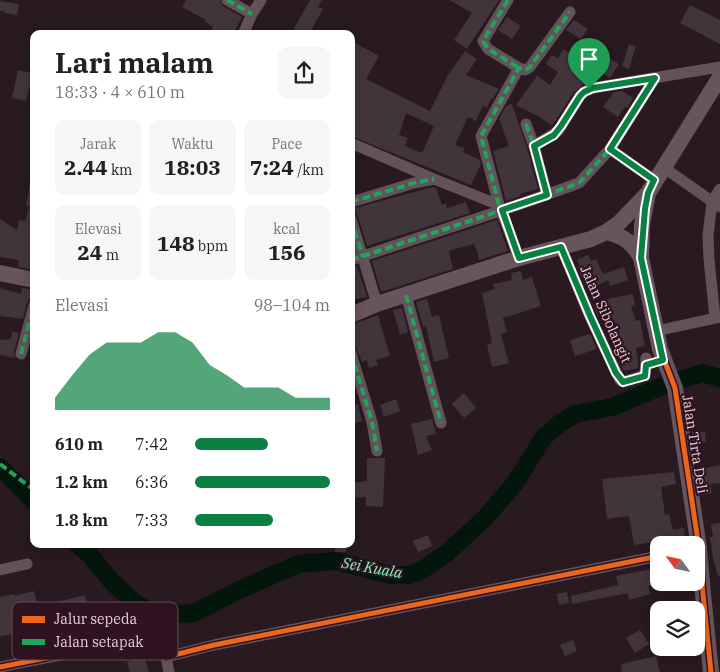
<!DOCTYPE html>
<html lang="id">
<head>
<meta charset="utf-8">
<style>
	body { margin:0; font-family:"IBM Plex Serif",serif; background:#f6f6f6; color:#202124; height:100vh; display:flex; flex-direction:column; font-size:19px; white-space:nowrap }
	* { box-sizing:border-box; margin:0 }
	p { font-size:16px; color:#757577 }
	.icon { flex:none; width:28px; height:28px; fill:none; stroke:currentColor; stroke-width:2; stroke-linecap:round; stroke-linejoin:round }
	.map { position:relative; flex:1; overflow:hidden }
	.panel { position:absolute; left:30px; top:30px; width:325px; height:518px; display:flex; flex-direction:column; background:#fff; border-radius:10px; box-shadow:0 2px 12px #0003 }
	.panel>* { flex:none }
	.needle { width:32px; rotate:303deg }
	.controls { position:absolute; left:650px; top:536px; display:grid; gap:10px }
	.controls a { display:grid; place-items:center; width:55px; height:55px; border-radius:10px; background:#fff; box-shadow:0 2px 12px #0003; font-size:25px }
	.pin { position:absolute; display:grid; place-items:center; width:42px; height:42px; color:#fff; margin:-51px -21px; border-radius:50% 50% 50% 0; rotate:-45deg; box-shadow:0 0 5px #0007 }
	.pin .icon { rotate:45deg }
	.round { display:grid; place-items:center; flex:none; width:52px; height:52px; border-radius:10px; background:#f6f6f6 }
	.summary { display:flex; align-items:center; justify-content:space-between; height:85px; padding:0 25px }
	h1 { font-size:28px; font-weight:700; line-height:38px }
	.figures { display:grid; grid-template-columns:repeat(3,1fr); gap:8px; height:85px; padding:5px 25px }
	.figures div { display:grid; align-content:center; border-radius:10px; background:#f6f6f6; text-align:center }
	.figures b { font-size:21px; font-weight:700 }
	.figures small { font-size:14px; font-weight:400 }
	.figures p { font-size:14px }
	.chart { height:140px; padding:10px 25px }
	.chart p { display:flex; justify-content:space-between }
	.chart svg { width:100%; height:90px; margin-top:5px; fill:#0b8043; opacity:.7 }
	ul { padding:0 25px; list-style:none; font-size:16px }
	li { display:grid; grid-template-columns:80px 60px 1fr; align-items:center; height:38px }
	li i { height:12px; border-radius:6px; background:#0b8043 }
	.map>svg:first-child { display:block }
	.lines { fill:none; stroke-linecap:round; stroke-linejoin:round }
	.river { stroke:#04160b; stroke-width:18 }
	.building { fill:#42343b; fill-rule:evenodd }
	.street { stroke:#64525a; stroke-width:11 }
	.secondary { stroke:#68545d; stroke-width:16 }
	.quiet { stroke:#20a55d; stroke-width:4; stroke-dasharray:8 4; stroke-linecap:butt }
	.cycleway-casing { stroke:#2f1320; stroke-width:8 }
	.cycleway { stroke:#eb651d; stroke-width:5 }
	.route-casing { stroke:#fff; stroke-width:10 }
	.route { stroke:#0b8043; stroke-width:6 }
	.labels { text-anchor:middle; stroke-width:4.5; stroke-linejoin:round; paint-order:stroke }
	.street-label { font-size:14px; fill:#e4d0d7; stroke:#2f1320 }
	.water-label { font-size:15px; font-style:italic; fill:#80f8b9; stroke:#2f1320 }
	.key { fill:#2f1320; stroke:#654c57; stroke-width:1 }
	.key-label { font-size:14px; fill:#e4d0d7 }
</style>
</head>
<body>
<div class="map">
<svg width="720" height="672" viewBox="0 0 720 672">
	<rect width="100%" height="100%" fill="#291921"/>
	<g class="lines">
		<!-- river -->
		<path class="river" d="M0,467L34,501
			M77,544L91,556L111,581L134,602L150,612L182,614L194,613L239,590L298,564L335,561L391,575H410L422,570L447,553L485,518L515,483L544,437L559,424L575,414L612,407L665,385L702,373L720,378"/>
	</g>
	<!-- building -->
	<path class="building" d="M186,0H220L223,6L242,17L233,34H209L213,27L205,22L206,20L182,7Z
		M310,0H322L318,7L323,9L309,34H291Z
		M449,0H499L467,49L454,40L472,13Z
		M0,1L19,4L17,15L4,13L5,11H0Z
		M690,5L720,20V44L680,23Z
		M507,17L521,26L512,39L498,30Z
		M574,20L588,29L581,39L566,30Z
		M355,43L379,56L366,79L430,111L448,75L465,51L477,59L466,75L499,89L492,100L491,98L487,108L483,106L476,121L468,117L455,145L465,148L463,152L480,160L481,164L471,185L351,136V50ZM406,113L434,126L422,153L405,146L408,138L399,135Z
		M629,44L636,46L629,69L622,66Z
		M563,49L595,68L584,84L574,92L552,126L540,117L516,105L537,76L550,85L558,72L546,64L552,55L558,58Z
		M604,55L619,64L610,78L596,69Z
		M18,70L33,73L26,101L12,98Z
		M622,91L633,98L627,108L625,107L618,117L603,107L614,92Z
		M512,104L527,148L538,189L520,194L521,196L506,201L493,151L509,146L499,119L506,106Z
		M30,183L34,184V270L18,267L19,260L0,257V219L17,230L19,220L25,221L29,206H26Z
		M433,187L436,188L442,205L446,203L447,208L466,202L470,213L367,246L358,217L356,213L351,212V209Z
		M497,220L508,251L479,260L477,251L474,244L451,250L449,251L453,269L381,292L372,261Z
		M588,255L591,261L596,259L603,274L624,267L628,280L610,286L608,280L589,290L587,284L585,285L577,267L580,266L577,260Z
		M357,266L367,297L355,299V297L351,298V267Z
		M521,271L523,280L532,277L541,306L503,318L507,332L501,334L509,363L492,367L487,345L492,343L482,293L495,289L493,284L512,280L511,273Z
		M0,288L21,294L22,288L34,290V298L29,299L27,303L23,319L0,316Z
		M633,294L635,305L631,306L636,321L640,320L645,346L636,348L638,360V368L624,371L618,359L624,358L616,323L614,324L610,313L598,317L593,304L611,298Z
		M427,299L432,317L439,315L449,358L434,362L426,326L423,327L416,302Z
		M402,308L408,332L400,335L393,310Z
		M378,315L390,356L376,360L378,365L369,368L367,360L362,362L356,348L351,346V325Z
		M12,332L19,333L14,352L15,358L0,355V340L11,339Z
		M590,334L597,349L575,356L570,340Z
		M464,393L476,408L464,418L452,404Z
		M396,399L400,411L384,417L380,405Z
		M358,404L362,421L351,424V406Z
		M432,419L436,434L426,436L432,450L418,455L411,424Z
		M692,432H705L706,442L693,443Z
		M367,458H385L383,507L366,506V497L351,498V483L367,481Z
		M720,465V483L710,484L712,493L701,495L697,470Z
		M674,472L676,484L661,487L665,515L669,514L673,530L684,528L685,537L634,545L629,516L607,519L602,479Z
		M720,523V576H718L713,558L710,537H713L711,524Z
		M428,535L432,546L418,552L413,541Z
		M335,544H346V552H335Z
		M657,568L659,584L648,586L650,594L629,600L628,593L572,604L571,596L618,585L616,576Z
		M34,591L38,607L85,595L90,615L60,622V625L18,637L17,634L0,636V597L14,594V596Z
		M567,592L569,603L559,605L557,594Z
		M640,630L649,644L635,653L626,638Z
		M573,640L577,651L565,656L560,645Z
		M656,656L660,672H622L621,664Z
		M144,657L149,672H130L127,662Z"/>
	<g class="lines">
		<!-- street -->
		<path class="street" d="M227,0L252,14
			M508,0L483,41L488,49L519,68
			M243,34L252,14L261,0
			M526,124L534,146
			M351,143L434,179L499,205
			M610,149L654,180
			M663,167L720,207
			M547,195L534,146L558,131L580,96L584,92L593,88L720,67
			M351,202L414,183L434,179
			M351,219L377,304
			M561,247L590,317L620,380L623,382L645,375L646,358
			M519,258L499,205L481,136L519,68L525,70L530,67L570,12
			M351,260L512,207L579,183L610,149L655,78
			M406,295L441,423
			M715,318L709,259L708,236L712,202L720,189
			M656,331L720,317
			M351,353L372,422L377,451
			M21,354L34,305
			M0,570L27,564
			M166,657L169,672
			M0,667L141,639C156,639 159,644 166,657L214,645L659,556"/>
		<!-- secondary -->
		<path class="secondary" d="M648,193L642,225L641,258L660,349L675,388L699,548L703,594L711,672
			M606,232C624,236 633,243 641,258
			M0,273L34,280
			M351,315L377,304L519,258L591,239L606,232L619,223L648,193L720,77"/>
		<!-- quiet -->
		<path class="quiet" d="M227,0L252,14
			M508,0L483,41L488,49L519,68
			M526,124L534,146
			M547,195L534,146L558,131L580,96L589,89L655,78
			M351,202L414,183L434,179
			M499,205L481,136L519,68L525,70L530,67L570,12
			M351,219L363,257
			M561,247L590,317L620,380L623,382L645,375L646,358
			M351,260L512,207L579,183L610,149L655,78
			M406,295L441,423
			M351,353L372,422L377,451
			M21,354L34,305
			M0,464L34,490"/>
		<!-- cycleway casing -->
		<g class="cycleway-casing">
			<path id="cycleway" d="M648,193L642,225L641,258L660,349L675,388L699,548L703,594L711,672
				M0,667L141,639C156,639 159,644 166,657L214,645L659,556"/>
		</g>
		<!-- cycleway -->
		<use href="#cycleway" class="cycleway"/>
	</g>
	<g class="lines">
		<!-- route casing -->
		<g class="route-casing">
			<path id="route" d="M655,78L610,149L654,180L648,193L645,209L641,258L663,360L646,365L645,376L623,382L616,373L590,316L561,247L519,258L502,210L547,195L534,146L554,135L561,126L580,96L584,92L593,88Z"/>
		</g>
		<!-- route -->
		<use href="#route" class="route"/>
	</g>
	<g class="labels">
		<!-- street labels -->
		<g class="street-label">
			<text transform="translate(606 314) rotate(66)" y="5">Jalan Sibolangit</text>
			<text transform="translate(695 444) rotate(81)" y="5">Jalan Tirta Deli</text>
		</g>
		<!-- water labels -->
		<g class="water-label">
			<text transform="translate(372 568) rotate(10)" y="5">Sei Kuala</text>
		</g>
	</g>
	<!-- legend -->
	<rect x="12" y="602" width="166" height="58" rx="8" class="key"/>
	<rect x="22" y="616" width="23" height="7" fill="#eb651d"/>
	<rect x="22" y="639" width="23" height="6" fill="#20a55d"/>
	<g class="key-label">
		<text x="54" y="624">Jalur sepeda</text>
		<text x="54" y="647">Jalan setapak</text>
	</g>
</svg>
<div class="controls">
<a><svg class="needle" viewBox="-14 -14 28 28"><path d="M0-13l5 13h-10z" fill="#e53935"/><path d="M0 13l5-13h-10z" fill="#757577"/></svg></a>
<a><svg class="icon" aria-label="layers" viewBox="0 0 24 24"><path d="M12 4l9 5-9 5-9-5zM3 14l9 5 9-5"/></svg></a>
</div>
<div class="pin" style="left:589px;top:89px;background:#1e9e55"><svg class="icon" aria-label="arrive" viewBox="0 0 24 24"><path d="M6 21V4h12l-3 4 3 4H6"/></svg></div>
<section class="panel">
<div class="summary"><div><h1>Lari malam</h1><p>18:33 · 4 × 610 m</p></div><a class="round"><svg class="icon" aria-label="share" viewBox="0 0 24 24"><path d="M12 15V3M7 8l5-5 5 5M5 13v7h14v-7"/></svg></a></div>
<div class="figures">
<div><p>Jarak</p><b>2.44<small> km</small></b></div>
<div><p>Waktu</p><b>18:03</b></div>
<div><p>Pace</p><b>7:24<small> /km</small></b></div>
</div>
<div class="figures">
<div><p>Elevasi</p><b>24<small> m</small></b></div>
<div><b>148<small> bpm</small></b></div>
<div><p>kcal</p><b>156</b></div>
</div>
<div class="chart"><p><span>Elevasi</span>98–104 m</p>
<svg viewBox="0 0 160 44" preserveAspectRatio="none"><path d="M0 44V38L10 27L20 17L30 11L40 11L50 11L60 6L70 6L80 11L90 22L100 27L110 33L120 33L130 33L140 38L150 38L160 38V44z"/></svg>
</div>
<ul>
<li><b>610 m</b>7:42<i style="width:54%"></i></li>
<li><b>1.2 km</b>6:36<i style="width:100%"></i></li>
<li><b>1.8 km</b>7:33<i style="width:58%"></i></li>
</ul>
</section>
</div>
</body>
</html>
